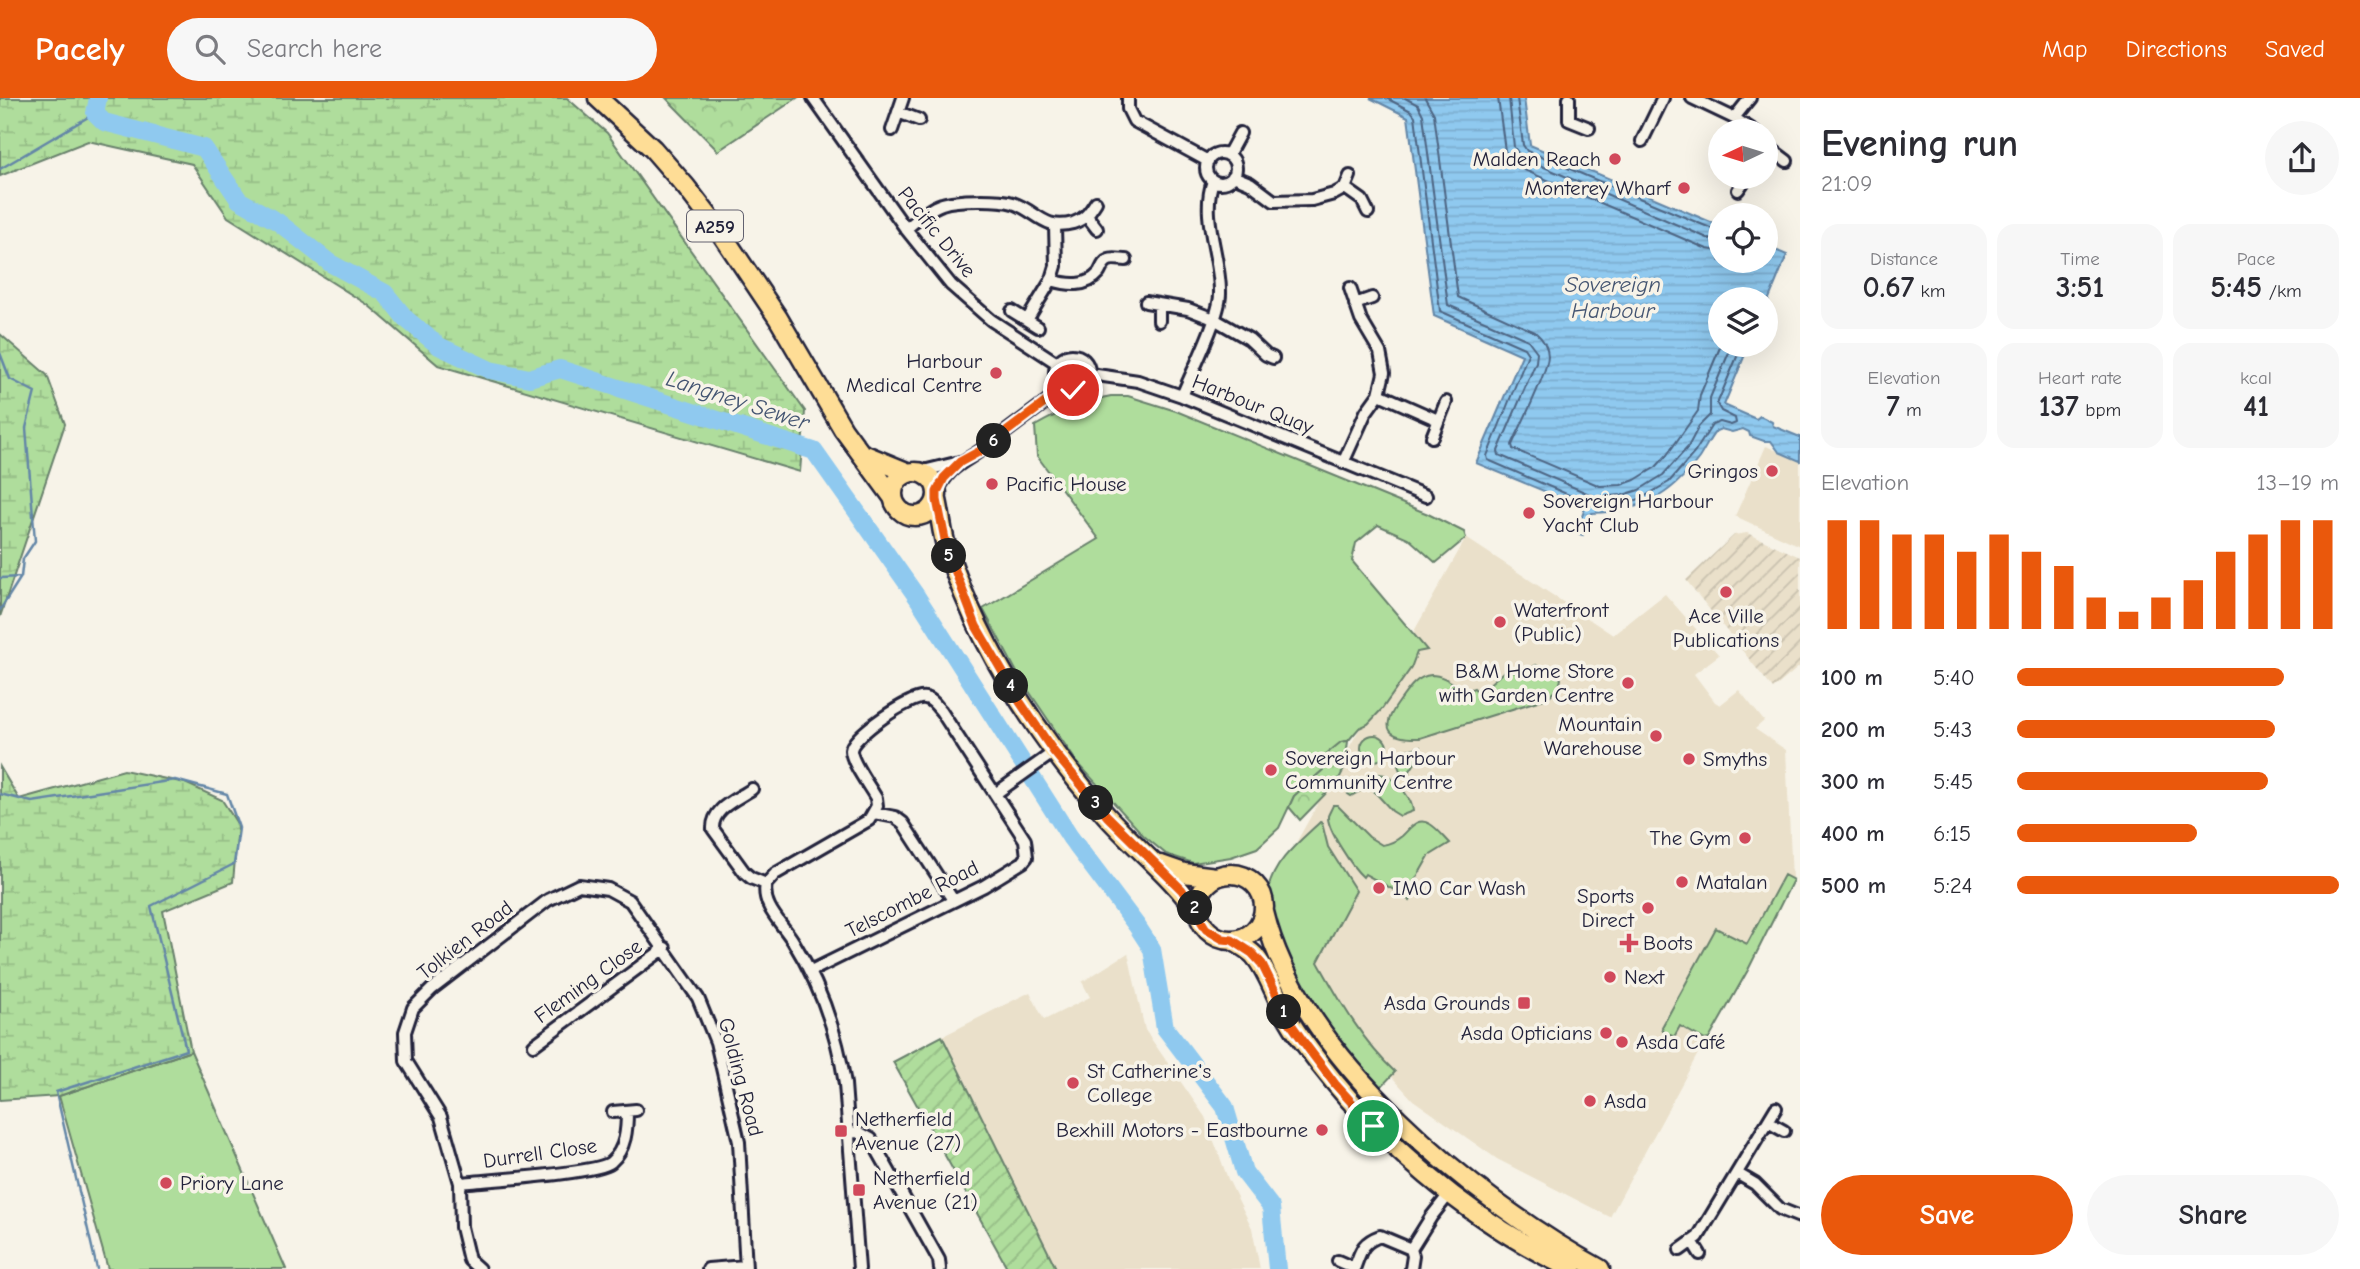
<!DOCTYPE html>
<html lang="en">
<head>
<meta charset="utf-8">
<style>
	body { margin:0; font-family:"Comic Neue",sans-serif; background:#f7f7f7; color:#2b2b33; height:100vh; display:flex; flex-direction:column; font-size:26px; white-space:nowrap }
	* { box-sizing:border-box; margin:0 }
	p { font-size:23px; color:#7c7c81 }
	.icon { flex:none; width:38px; height:38px; fill:none; stroke:currentColor; stroke-width:2; stroke-linecap:round; stroke-linejoin:round }
	.map { position:relative; flex:1; overflow:hidden }
	.drawer { display:flex; flex-direction:column; background:#fff; width:560px }
	.drawer>* { flex:none }
	.needle { width:46px; rotate:266deg }
	.fabs { position:absolute; left:1708px; top:21px; display:grid; gap:14px }
	.fabs a { display:grid; place-items:center; width:70px; height:70px; border-radius:50%; background:#fff; box-shadow:0 7px 28px #0002; font-size:35px }
	.pin { position:absolute; display:grid; place-items:center; width:60px; height:60px; color:#fff; margin:-30px; border:4px solid #fff; border-radius:50%; box-shadow:0 2px 7px #0007 }
	.km { position:absolute; width:35px; height:35px; margin:-18px; border-radius:50%; background:#222; color:#fff; font-size:19px; line-height:35px; text-align:center }
	.round { display:grid; place-items:center; flex:none; width:74px; height:74px; border-radius:37px; background:#f7f7f7 }
	.headline { display:flex; align-items:center; justify-content:space-between; height:119px; padding:0 21px }
	h1 { font-size:38px; font-weight:800; line-height:52px }
	.figures { display:grid; grid-template-columns:repeat(3,1fr); gap:10px; height:119px; padding:7px 21px }
	.figures div { display:grid; align-content:center; border-radius:18px; background:#f7f7f7; text-align:center }
	.figures b { font-size:30px; font-weight:800 }
	.figures small { font-size:19px; font-weight:400 }
	.figures p { font-size:19px }
	.chart { height:196px; padding:14px 21px }
	.chart p { display:flex; justify-content:space-between }
	.chart svg { width:100%; height:126px; margin-top:7px; stroke:#ea580c; stroke-width:6 }
	.action { display:flex; gap:14px; margin-top:auto; padding:14px 21px }
	.action a { flex:1; height:80px; border-radius:42px; background:#ea580c; color:#fff; font-size:28px; font-weight:800; line-height:80px; text-align:center }
	.action a+a { background:#f7f7f7; color:#2b2b33 }
	ul { padding:0 21px; list-style:none; font-size:23px }
	li { display:grid; grid-template-columns:112px 84px 1fr; align-items:center; height:52px }
	li i { height:18px; border-radius:9px; background:#ea580c }
	header { display:flex; align-items:center; gap:42px; box-sizing:border-box; height:98px; padding:0 35px; background:#ea580c; color:#fff }
	header strong { font-size:33px }
	nav { display:flex; gap:38px; margin-inline-start:auto; font-size:24px }
	.search { width:490px; height:63px; background:#f7f7f7; display:flex; align-items:center; gap:18px; box-sizing:border-box; padding:0 24px; border-radius:38px; color:#7c7c81; font-size:26px }
	main { display:flex; flex:1; min-height:0 }
	.map>svg:first-child { display:block }
	.built { fill:#eae0ca }
	.industrial { fill:url(#industrial-furrows) }
	.grass { fill:#afdd9c; stroke:#68806c; stroke-width:2 }
	.forest { fill:url(#forest-crowns); stroke:#68806c; stroke-width:2 }
	.wetland { fill:url(#wetland-marsh); stroke:#68806c; stroke-width:2 }
	.garden { fill:url(#garden-furrows); stroke:#68806c; stroke-width:2 }
	.water { fill:url(#water-rules); stroke:#6386a7; stroke-width:2 }
	.lines { fill:none; stroke-linecap:round; stroke-linejoin:round }
	.shore { stroke:#4e6583; stroke-width:2 }
	.stream { stroke:#6386a7; stroke-width:2.5 }
	.river { stroke:#8fc9ef; stroke-width:18 }
	.minor-casing { stroke:#22223b; stroke-width:16 }
	.primary-casing { stroke:#22223b; stroke-width:23 }
	.minor { stroke:#f7f3e8; stroke-width:10 }
	.primary { stroke:#fedd96; stroke-width:18 }
	.route-casing { stroke:#fff; stroke-width:14 }
	.route { stroke:#ea580c; stroke-width:9 }
	.poi-dot { fill:#d1495b; stroke:#f7f3e8; stroke-width:2.5 }
	.labels { text-anchor:middle; stroke-width:7; stroke-linejoin:round; paint-order:stroke }
	.shield { fill:#f7f3e8; stroke:#62616f; stroke-width:2 }
	.shield-label { font-size:19px; font-weight:bold; fill:#22223b }
	.poi-label { font-size:21px; fill:#22223b; stroke:#f7f3e8; text-anchor:start }
	.street-label { font-size:21px; fill:#22223b; stroke:#f7f3e8 }
	.water-label { font-size:23px; font-style:italic; fill:#435471; stroke:#f7f3e8 }
</style>
</head>
<body>
<header>
<strong>Pacely</strong>
<div class="search"><svg class="icon" aria-label="search" viewBox="0 0 24 24"><circle cx="10" cy="10" r="6"/><path d="M15 15l6 6"/></svg>Search here</div>
<nav><a>Map</a><a>Directions</a><a>Saved</a></nav>
</header>
<main>
<div class="map">
<svg width="1800" height="1171" viewBox="0 0 1800 1171">
	<defs>
		<pattern id="industrial-furrows" width="10" height="10" patternUnits="userSpaceOnUse" patternTransform="scale(1.75)"><rect width="10" height="10" fill="#eae0ca"/><path d="M-1 1l2-2M0 10L10 0M9 11l2-2" fill="none" stroke="#c8c0ae"/></pattern>
		<pattern id="forest-crowns" width="20" height="18" patternUnits="userSpaceOnUse" patternTransform="scale(1.75)"><rect width="20" height="18" fill="#afdd9c"/><path d="M2 6a3 3 0 1 1 6 0M12 15a3 3 0 1 1 6 0" fill="none" stroke="#96bd87"/></pattern>
		<pattern id="wetland-marsh" width="20" height="14" patternUnits="userSpaceOnUse" patternTransform="scale(1.75)"><rect width="20" height="14" fill="#afdd9c"/><path d="M1 5h8M5 5V1M11 12h8M15 12V8" fill="none" stroke="#96bd87"/></pattern>
		<pattern id="garden-furrows" width="10" height="10" patternUnits="userSpaceOnUse" patternTransform="scale(1.75)"><rect width="10" height="10" fill="#afdd9c"/><path d="M-1 1l2-2M0 10L10 0M9 11l2-2" fill="none" stroke="#96bd87"/></pattern>
		<pattern id="water-rules" width="6" height="5" patternUnits="userSpaceOnUse" patternTransform="scale(1.75)"><rect width="6" height="5" fill="#8fc9ef"/><path d="M0 2.5h6" fill="none" stroke="#7bacce"/></pattern>
	</defs>
	<rect width="100%" height="100%" fill="#f7f3e8"/>
	<filter id="ink" filterUnits="userSpaceOnUse"><feTurbulence type="fractalNoise" baseFrequency=".0143" numOctaves="2"/><feDisplacementMap in="SourceGraphic" scale="14" xChannelSelector="R" yChannelSelector="G"/><feConvolveMatrix kernelMatrix="1 2 1 2 8 2 1 2 1" color-interpolation-filters="sRGB"/></filter>
	<g filter="url(#ink)">
		<!-- built -->
		<path class="built" d="M1766,348L1800,363V448L1735,418Z
			M1466,440L1613,537L1665,496L1719,557L1694,576L1715,604L1720,607L1739,592L1764,623L1755,631L1786,652L1792,781L1610,1119L1497,1061L1413,1002L1363,947L1315,871L1282,770Z
			M1128,855L1145,932L1205,1019L1228,1081L1252,1130L1260,1171H1056L943,938L1030,894L1044,922L1090,899L1082,884Z"/>
		<!-- industrial -->
		<path class="industrial" d="M1747,435L1800,459V568L1773,591L1686,482L1734,437Z"/>
		<!-- grass -->
		<path class="grass" d="M1111,298H1128L1176,313L1428,416L1464,434L1466,440L1436,465L1408,440L1378,427L1356,445L1352,463L1427,552L1417,554L1411,570L1382,611L1368,626L1359,630L1348,643L1341,644L1323,672L1294,698L1279,730L1257,750L1231,759L1193,765L1166,756L1144,738L1076,663L1020,580L983,511L1099,441L1037,358L1035,328C1060,314 1083,303 1111,298Z
			M1536,567L1543,575L1552,570L1561,581L1559,589L1547,600L1420,640C1388,641 1379,631 1399,604C1407,593 1416,578 1431,577C1444,577 1455,587 1466,593L1474,590L1479,595L1509,569L1517,576L1524,575Z
			M1361 650a13 13 0 1 1 26 0a13 13 0 1 1-26 0Z
			M1420,649L1422,654L1406,679L1403,678C1397,668 1395,663 1402,653Z
			M1371,676C1377,676 1384,675 1389,679C1399,685 1412,701 1413,713L1400,718L1392,713L1371,690L1367,689L1351,698L1348,696L1356,685Z
			M1333,707H1337L1369,739L1382,747C1389,746 1396,743 1402,738C1410,731 1417,718 1430,726C1437,730 1444,739 1450,745L1429,758L1409,793L1414,797L1410,803L1398,794L1365,776L1363,779C1353,770 1327,732 1328,718C1328,717 1333,708 1333,707Z
			M1320,724L1322,725L1328,749L1356,793L1318,864C1340,903 1362,943 1395,974L1381,989C1377,986 1371,984 1367,980C1335,951 1261,835 1268,792C1274,763 1299,744 1320,724Z
			M1784,777L1793,782L1748,872L1709,941L1705,942L1680,928L1674,939L1663,933L1662,929L1716,830L1747,846Z
			M191,953L286,1171H108L59,998Z"/>
		<!-- forest -->
		<path class="forest" d="M666,0H797L718,53Z
			M1348,643L1345,669L1338,683L1300,722L1289,709L1294,698L1323,672L1325,657L1341,644Z"/>
		<!-- wetland -->
		<path class="wetland" d="M0,0H567L607,35L805,313L800,374L438,267L368,207L228,119L192,66L88,43L0,78Z
			M0,236L47,277L65,326L0,519Z
			M0,669L19,701L124,672L185,685L222,702L238,727L233,784L163,813L191,953L59,998L0,1002Z"/>
		<!-- garden -->
		<path class="garden" d="M942,938L1056,1170V1171H1008L893,964Z"/>
		<!-- water -->
		<path class="water" d="M1370,0H1524L1530,47L1720,128V163H1766V148L1787,157L1766,208V201H1720V247H1749L1724,307L1756,321L1760,318L1772,324L1773,328L1800,339V363L1779,354L1771,343H1764L1750,338L1749,334L1743,331L1732,334L1721,331L1716,333C1709,341 1705,351 1699,360C1669,400 1641,413 1592,415L1583,437L1576,435L1585,410L1476,365L1522,257L1434,218L1408,19Z"/>
		<g class="lines">
			<!-- shore -->
			<path class="shore" d="M1386,0L1411,13L1415,18L1440,213L1524,250L1528,256L1487,358L1488,362L1592,407L1625,406L1642,400L1669,384L1695,354L1712,327L1720,324L1731,327L1736,325L1735,320L1721,313L1717,306L1742,247
				M1405,0L1418,7L1423,17L1448,207L1528,242L1537,254L1536,264L1498,353L1499,357L1596,399L1623,397L1639,392L1663,377L1688,349L1699,328L1710,317V300L1732,247
				M1425,0L1434,16L1458,199L1535,234C1542,240 1548,247 1548,258C1548,274 1520,329 1512,347L1513,351L1600,388L1621,387L1635,382L1656,369L1667,357L1698,313L1700,297L1721,247
				M1498,0L1505,53L1515,68L1707,151L1720,153
				M1509,0L1514,49L1521,59L1712,142L1720,143
				M1517,0L1523,47L1527,53L1720,134"/>
			<!-- stream -->
			<path class="stream" d="M0,71L95,15
				M0,255L10,281L35,294L26,330L35,443L23,461L21,479L0,512
				M0,480L21,479
				M0,696L32,704L175,682L227,696L239,730L234,766L151,808L186,952L56,994L97,1171"/>
			<!-- river -->
			<path class="river" d="M98,0L95,15L104,24L204,50L239,102L278,124L330,165L385,195L406,221L439,248L490,272L529,280L560,271L814,353L917,499L1070,739L1137,828L1152,851L1165,930L1225,1009L1244,1074L1271,1109L1277,1171"/>
			<!-- minor casing -->
			<g class="minor-casing">
				<path id="minor" d="M813,0L906,131L951,187L991,222L1057,265
					M1128,0V11L1134,23L1208,63
					M1569,0V22L1589,30
					M1692,0L1734,20L1754,33
					M898,14L919,22
					M1734,20L1750,0
					M892,32L903,0
					M1642,43L1663,0
					M1767,48L1787,63
					M1206 70a15 15 0 1 1 30 0a15 15 0 1 1-30 0Z
					M1228,57L1240,35
					M1233,78L1250,85L1274,103L1312,102L1334,96L1345,90L1350,78
					M1345,90L1362,102L1368,114
					M1738,92L1747,79
					M1087,118L1097,131
					M906,131C917,122 929,110 942,106C957,101 999,101 1013,105C1037,113 1044,133 1073,125C1085,121 1089,115 1096,104
					M1051,182C1068,187 1086,190 1099,175C1102,170 1103,164 1109,162C1113,160 1121,162 1126,162
					M1146,204L1188,211L1214,221L1249,241L1266,257L1273,260
					M1355,206L1372,200
					M1012,213L1038,229
					M1027,222L1052,181L1056,168L1055,128
					M1159,223V207
					M1055 274a17 17 0 1 1 34 0a17 17 0 1 1-34 0Z
					M1090,276L1138,283L1182,298L1426,398
					M1379,296L1438,322
					M1182,298C1192,274 1220,218 1220,196C1221,159 1200,119 1213,83
					M1432,339L1446,304
					M1343,365L1366,314L1379,296L1384,275L1380,254L1361,222L1350,190
					M919,374L960,364
					M937,394C951,365 965,365 988,347C1010,331 1032,314 1054,298L1061,288
					M752,691C736,702 712,710 713,731L745,775L751,780L766,786
					M995,696L1054,654
					M874,715L895,719L903,725L953,802
					M766,786L775,776L869,722L877,708L876,700C870,689 851,664 851,652C852,638 911,597 925,600C933,601 936,608 941,613L1025,742L1027,759L1023,764L984,788L811,873
					M766,786C761,808 782,825 793,843C821,888 837,934 845,986L859,1171
					M534,947L665,850
					M613,1014L636,1012
					M1768,1024L1784,1033
					M848,1035L858,1034L871,1041L939,1162L940,1171
					M1738,1076L1755,1086L1780,1111L1800,1119
					M460,1085C487,1082 597,1076 611,1064C626,1051 627,1031 627,1013
					M1692,1143L1700,1156
					M1680,1152L1698,1139L1776,1010
					M1338,1163L1354,1170
					M479,1171L469,1162L461,1129L460,1085L441,1019L406,963L405,934L413,910L432,891L548,802L579,787L608,791L630,803L698,900L716,944L739,1044L746,1171
					M708,1171L745,1168
					M1354,1171C1361,1153 1361,1145 1380,1138L1411,1151
					M1411,1171L1413,1158L1411,1151L1431,1119L1450,1095"/>
			</g>
			<!-- primary casing -->
			<g class="primary-casing">
				<path id="primary" d="M598,0L653,51L686,89L719,132L778,220L843,331L892,398
					M863,356L909,375
					M893 396a22 22 0 1 1 44 0a22 22 0 1 1-44 0Z
					M937,402C941,419 942,438 948,454C981,553 1037,638 1105,716C1136,751 1173,778 1199,817
					M1161,767L1184,775L1216,779
					M1198 809a33 33 0 1 1 66 0a33 33 0 1 1-66 0Z
					M1264,814C1298,958 1475,1103 1600,1171
					M1232,842C1240,847 1248,851 1254,857C1267,872 1273,892 1282,909C1289,923 1298,937 1308,950C1374,1041 1470,1123 1572,1171"/>
			</g>
			<!-- minor -->
			<use href="#minor" class="minor"/>
			<!-- primary -->
			<use href="#primary" class="primary"/>
		</g>
	</g>
	<g class="lines" filter="url(#ink)">
		<!-- route casing -->
		<g class="route-casing">
			<path id="route" d="M1073,292L1062,288L1054,298L982,352L960,364L944,380L937,394V402L947,451L976,528L1020,604L1054,654L1107,718L1182,792L1206,831L1223,841L1232,842L1252,855L1262,866L1291,926L1308,950L1335,986L1373,1028"/>
		</g>
		<!-- route -->
		<use href="#route" class="route"/>
	</g>
	<!-- markers -->
	<g class="poi-dot">
		<circle cx="1615" cy="61" r="7"/>
		<circle cx="1684" cy="90" r="7"/>
		<circle cx="996" cy="275" r="7"/>
		<circle cx="1772" cy="373" r="7"/>
		<circle cx="992" cy="386" r="7"/>
		<circle cx="1529" cy="415" r="7"/>
		<circle cx="1726" cy="494" r="7"/>
		<circle cx="1500" cy="524" r="7"/>
		<circle cx="1628" cy="585" r="7"/>
		<circle cx="1656" cy="638" r="7"/>
		<circle cx="1689" cy="661" r="7"/>
		<circle cx="1271" cy="672" r="7"/>
		<circle cx="1745" cy="740" r="7"/>
		<circle cx="1682" cy="784" r="7"/>
		<circle cx="1379" cy="790" r="7"/>
		<circle cx="1648" cy="810" r="7"/>
		<path d="M1625.5 834.5h7v7h7v7h-7v7h-7v-7h-7v-7h7z"/>
		<circle cx="1610" cy="879" r="7"/>
		<rect x="1517" y="898" width="14" height="14" rx="3.5"/>
		<circle cx="1606" cy="935" r="7"/>
		<circle cx="1622" cy="944" r="7"/>
		<circle cx="1073" cy="985" r="7"/>
		<circle cx="1590" cy="1003" r="7"/>
		<circle cx="1322" cy="1032" r="7"/>
		<rect x="834" y="1026" width="14" height="14" rx="3.5"/>
		<circle cx="166" cy="1085" r="7"/>
		<rect x="852" y="1085" width="14" height="14" rx="3.5"/>
	</g>
	<g class="labels">
		<!-- shield labels -->
		<rect class="shield" x="687" y="112.5" width="56" height="31" rx="5"/>
		<g class="shield-label">
			<text x="715" y="135">A259</text>
		</g>
		<!-- poi labels -->
		<g class="poi-label">
			<text x="1601" y="68" text-anchor="end">Malden Reach</text>
			<text x="1670" y="97" text-anchor="end">Monterey Wharf</text>
			<text x="982" y="270" text-anchor="end">Harbour<tspan x="982" dy="24">Medical Centre</tspan></text>
			<text x="1758" y="380" text-anchor="end">Gringos</text>
			<text x="1006" y="393">Pacific House</text>
			<text x="1543" y="410">Sovereign Harbour<tspan x="1543" dy="24">Yacht Club</tspan></text>
			<text x="1514" y="519">Waterfront<tspan x="1514" dy="24">(Public)</tspan></text>
			<text x="1726" y="525" text-anchor="middle">Ace Ville<tspan x="1726" dy="24">Publications</tspan></text>
			<text x="1614" y="580" text-anchor="end">B&amp;M Home Store<tspan x="1614" dy="24">with Garden Centre</tspan></text>
			<text x="1642" y="633" text-anchor="end">Mountain<tspan x="1642" dy="24">Warehouse</tspan></text>
			<text x="1285" y="667">Sovereign Harbour<tspan x="1285" dy="24">Community Centre</tspan></text>
			<text x="1703" y="668">Smyths</text>
			<text x="1731" y="747" text-anchor="end">The Gym</text>
			<text x="1696" y="791">Matalan</text>
			<text x="1393" y="797">IMO Car Wash</text>
			<text x="1634" y="805" text-anchor="end">Sports<tspan x="1634" dy="24">Direct</tspan></text>
			<text x="1643" y="852">Boots</text>
			<text x="1624" y="886">Next</text>
			<text x="1510" y="912" text-anchor="end">Asda Grounds</text>
			<text x="1592" y="942" text-anchor="end">Asda Opticians</text>
			<text x="1636" y="951">Asda Café</text>
			<text x="1087" y="980">St Catherine's<tspan x="1087" dy="24">College</tspan></text>
			<text x="1604" y="1010">Asda</text>
			<text x="855" y="1028">Netherfield<tspan x="855" dy="24">Avenue (27)</tspan></text>
			<text x="1308" y="1039" text-anchor="end">Bexhill Motors - Eastbourne</text>
			<text x="873" y="1087">Netherfield<tspan x="873" dy="24">Avenue (21)</tspan></text>
			<text x="180" y="1092">Priory Lane</text>
		</g>
		<!-- street labels -->
		<g class="street-label">
			<text transform="translate(937 134) rotate(51)" y="7">Pacific Drive</text>
			<text transform="translate(1253 306) rotate(22)" y="7">Harbour Quay</text>
			<text transform="translate(912 801) rotate(-27)" y="7">Telscombe Road</text>
			<text transform="translate(465 842) rotate(-38)" y="7">Tolkien Road</text>
			<text transform="translate(588 883) rotate(-36)" y="7">Fleming Close</text>
			<text transform="translate(741 979) rotate(75)" y="7">Golding Road</text>
			<text transform="translate(540 1055) rotate(-8)" y="7">Durrell Close</text>
		</g>
		<!-- water labels -->
		<g class="water-label">
			<text x="1613" y="194">Sovereign<tspan x="1613" dy="26">Harbour</tspan></text>
			<text transform="translate(738 302) rotate(18)" y="8">Langney Sewer</text>
		</g>
	</g>
</svg>
<div class="fabs">
<a><svg class="needle" viewBox="-14 -14 28 28"><path d="M0-13l5 13h-10z" fill="#e53935"/><path d="M0 13l5-13h-10z" fill="#7c7c81"/></svg></a>
<a><svg class="icon" aria-label="locate" viewBox="0 0 24 24"><circle cx="12" cy="12" r="6"/><path d="M12 2v4M12 18v4M2 12h4M18 12h4"/></svg></a>
<a><svg class="icon" aria-label="layers" viewBox="0 0 24 24"><path d="M12 4l9 5-9 5-9-5zM3 14l9 5 9-5"/></svg></a>
</div>
<div class="pin" style="left:1373px;top:1028px;background:#1e9e55"><svg class="icon" aria-label="arrive" viewBox="0 0 24 24"><path d="M6 21V4h12l-3 4 3 4H6"/></svg></div>
<div class="pin" style="left:1073px;top:292px;background:#d93025"><svg class="icon" aria-label="check" viewBox="0 0 24 24"><path d="M5 12l5 5 9-10"/></svg></div>
<b class="km" style="left:1284px;top:914px">1</b>
<b class="km" style="left:1195px;top:810px">2</b>
<b class="km" style="left:1096px;top:705px">3</b>
<b class="km" style="left:1011px;top:588px">4</b>
<b class="km" style="left:949px;top:458px">5</b>
<b class="km" style="left:994px;top:343px">6</b>
</div>
<section class="drawer">
<div class="headline"><div><h1>Evening run</h1><p>21:09</p></div><a class="round"><svg class="icon" aria-label="share" viewBox="0 0 24 24"><path d="M12 15V3M7 8l5-5 5 5M5 13v7h14v-7"/></svg></a></div>
<div class="figures">
<div><p>Distance</p><b>0.67<small> km</small></b></div>
<div><p>Time</p><b>3:51</b></div>
<div><p>Pace</p><b>5:45<small> /km</small></b></div>
</div>
<div class="figures">
<div><p>Elevation</p><b>7<small> m</small></b></div>
<div><p>Heart rate</p><b>137<small> bpm</small></b></div>
<div><p>kcal</p><b>41</b></div>
</div>
<div class="chart"><p><span>Elevation</span>13–19 m</p>
<svg viewBox="0 0 160 44" preserveAspectRatio="none"><path d="M5 44V6M15 44V6M25 44V11M35 44V11M45 44V17M55 44V11M65 44V17M75 44V22M85 44V33M95 44V38M105 44V33M115 44V27M125 44V17M135 44V11M145 44V6M155 44V6"/></svg>
</div>
<ul>
<li><b>100 m</b>5:40<i style="width:83%"></i></li>
<li><b>200 m</b>5:43<i style="width:80%"></i></li>
<li><b>300 m</b>5:45<i style="width:78%"></i></li>
<li><b>400 m</b>6:15<i style="width:56%"></i></li>
<li><b>500 m</b>5:24<i style="width:100%"></i></li>
</ul>
<div class="action"><a>Save</a><a>Share</a></div>
</section>
</main>
</body>
</html>
